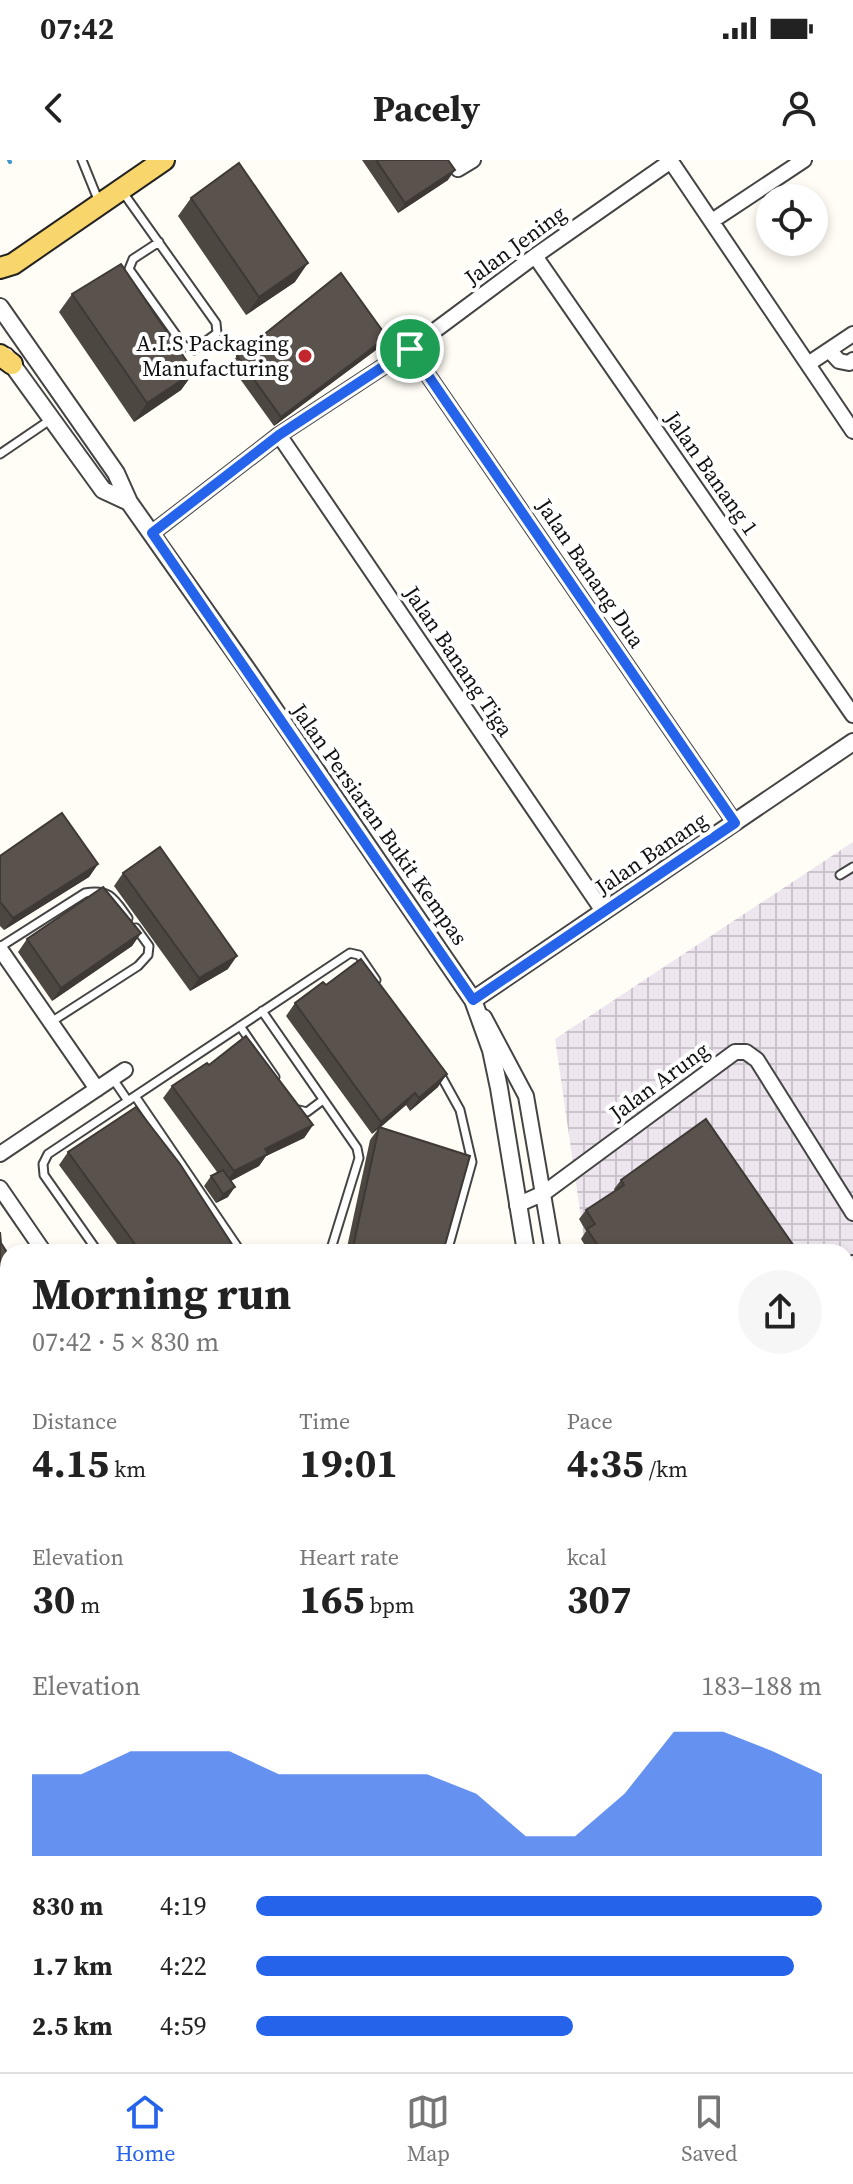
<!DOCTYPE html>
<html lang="en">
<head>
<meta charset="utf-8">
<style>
	body { margin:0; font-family:"Source Serif 4",serif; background:#f6f6f6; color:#222; height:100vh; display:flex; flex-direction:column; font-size:30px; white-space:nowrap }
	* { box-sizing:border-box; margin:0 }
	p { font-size:26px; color:#767676 }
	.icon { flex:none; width:44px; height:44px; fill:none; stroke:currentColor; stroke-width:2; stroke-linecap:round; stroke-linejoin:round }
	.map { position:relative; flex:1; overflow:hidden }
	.details { position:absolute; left:0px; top:1084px; width:854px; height:828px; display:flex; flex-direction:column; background:#fff; border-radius:24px 24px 0 0; box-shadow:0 4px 12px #0003 }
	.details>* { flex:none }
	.buttons { position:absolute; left:756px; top:24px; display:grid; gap:16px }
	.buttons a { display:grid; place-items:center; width:72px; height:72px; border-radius:50%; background:#fff; box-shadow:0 4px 12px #0003; font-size:40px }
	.pin { position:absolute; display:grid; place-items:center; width:68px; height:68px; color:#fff; margin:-34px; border:4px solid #fff; border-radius:50%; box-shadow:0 2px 8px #0007 }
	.round { display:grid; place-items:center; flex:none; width:84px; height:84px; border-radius:42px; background:#f6f6f6 }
	.summary { display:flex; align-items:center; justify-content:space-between; height:136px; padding:0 32px }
	h1 { font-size:44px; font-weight:700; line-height:60px }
	.stats { display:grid; grid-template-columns:repeat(3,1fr); gap:12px; height:136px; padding:8px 32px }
	.stats div { display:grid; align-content:center }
	.stats b { font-size:40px; font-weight:700 }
	.stats small { font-size:22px; font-weight:400 }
	.stats p { font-size:22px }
	.chart { height:224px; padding:16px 32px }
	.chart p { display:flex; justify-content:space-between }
	.chart svg { width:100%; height:144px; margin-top:8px; fill:#2563eb; opacity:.7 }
	ul { padding:0 32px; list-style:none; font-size:26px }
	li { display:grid; grid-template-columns:128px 96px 1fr; align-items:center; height:60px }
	li i { height:20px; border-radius:10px; background:#2563eb }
	.status { display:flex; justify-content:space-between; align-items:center; height:56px; padding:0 40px; background:#fff; direction:ltr }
	.status svg { height:22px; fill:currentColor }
	header { display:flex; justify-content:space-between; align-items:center; height:104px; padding:0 32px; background:#fff; font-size:36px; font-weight:700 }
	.dock { display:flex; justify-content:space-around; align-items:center; height:112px; border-top:2px solid #e0e0e0; background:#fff; font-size:22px; color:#767676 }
	.dock a { display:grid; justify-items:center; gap:4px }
	.dock .current { color:#2563eb }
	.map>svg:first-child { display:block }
	.industrial { fill:url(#industrial-grid) }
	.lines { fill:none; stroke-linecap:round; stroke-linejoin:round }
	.stream { stroke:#3f96cf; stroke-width:4 }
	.service-casing { stroke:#444; stroke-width:11 }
	.minor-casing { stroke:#444; stroke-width:18 }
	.tertiary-casing { stroke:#444; stroke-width:20 }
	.primary-casing { stroke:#222; stroke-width:24 }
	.service { stroke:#fff; stroke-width:7 }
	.minor { stroke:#fff; stroke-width:14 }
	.tertiary { stroke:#fff; stroke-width:16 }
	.primary { stroke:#f9d66b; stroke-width:20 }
	.wall { fill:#4d4742 }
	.shaded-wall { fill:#3f3936 }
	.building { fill:#5a524d; stroke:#3f3936; stroke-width:2 }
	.route-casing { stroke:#fff; stroke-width:16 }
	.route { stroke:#2563eb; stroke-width:10 }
	.poi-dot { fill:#c4262e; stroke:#fff; stroke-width:3 }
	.labels { text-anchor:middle; stroke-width:8; stroke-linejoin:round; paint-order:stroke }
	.street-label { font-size:22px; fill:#111; stroke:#fff }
	.poi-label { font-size:22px; fill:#111; stroke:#fff; text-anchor:end }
</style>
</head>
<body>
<div class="status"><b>07:42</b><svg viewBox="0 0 49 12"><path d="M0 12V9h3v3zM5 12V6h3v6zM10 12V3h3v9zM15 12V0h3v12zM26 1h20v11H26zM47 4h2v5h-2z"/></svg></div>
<header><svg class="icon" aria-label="back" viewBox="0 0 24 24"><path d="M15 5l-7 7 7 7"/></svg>Pacely<svg class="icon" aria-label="person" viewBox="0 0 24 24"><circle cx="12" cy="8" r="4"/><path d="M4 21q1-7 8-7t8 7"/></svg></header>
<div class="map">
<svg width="853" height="1912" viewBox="0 0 853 1912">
	<defs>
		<pattern id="industrial-grid" width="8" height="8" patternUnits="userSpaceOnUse" patternTransform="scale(2)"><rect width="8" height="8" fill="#eee6ef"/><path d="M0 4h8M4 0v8" fill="none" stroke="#cbc4cc"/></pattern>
	</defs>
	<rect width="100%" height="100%" fill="#fffdf5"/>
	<!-- industrial -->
	<path class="industrial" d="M853,682V1544L846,1549V1092H586L555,879Z
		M846,1571L853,1575V1912H666L665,1904H846Z"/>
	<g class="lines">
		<!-- stream -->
		<path class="stream" d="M9,0L10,2"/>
		<!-- service casing -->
		<g class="service-casing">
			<path id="service" d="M82,0L99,42
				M122,31L216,163L217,173L194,190L184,186L129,109L133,99L159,82
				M0,294L50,260
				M840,715L853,707
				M0,787L85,733C110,728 115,740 128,758
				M262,851L357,988L359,998L330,1092
				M51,862L138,806L148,795L149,786L136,768
				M240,866L275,917
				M439,912L460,950L472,1002L447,1092
				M113,919L128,941
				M135,936L241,1092
				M299,950L307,952L323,940
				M98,1092L44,1015L43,1004L48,994L350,793L359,795L376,820"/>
		</g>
		<!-- minor casing -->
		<g class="minor-casing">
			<path id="minor" d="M450,0L458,9L473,0
				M670,0L853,271
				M712,61L804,0
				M535,96L853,555
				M410,189L735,663
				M829,190L839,201L849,203L853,200
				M808,204L853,174
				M279,275L603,751
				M152,373L279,275L410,189L535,96L671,1
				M0,789L97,929
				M484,857L526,936L553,1092
				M0,994L125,910
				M0,1028L44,1092
				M517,1045L544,1033L735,892H746L757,900L853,1053
				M846,1107L853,1103
				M0,1235L8,1230
				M0,1264L8,1259
				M846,1401L853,1396
				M846,1427L853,1437
				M0,1470L8,1484
				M0,1831L8,1843
				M39,1904L43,1912
				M339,1904L340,1912
				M429,1904L430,1912
				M515,1904L516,1912
				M627,1904L629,1912
				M245,1912L247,1904"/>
		</g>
		<!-- tertiary casing -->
		<g class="tertiary-casing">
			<path id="tertiary" d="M0,147L116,313L129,342L246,508L473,840L491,890L499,928L526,1092
				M6,196L103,330L129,342
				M473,840L853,582
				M660,1904L661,1912"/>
		</g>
		<!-- primary casing -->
		<g class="primary-casing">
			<path id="primary" d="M0,108L13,104L164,0
				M0,195L12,204"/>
		</g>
		<!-- service -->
		<use href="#service" class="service"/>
		<!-- minor -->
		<use href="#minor" class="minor"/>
		<!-- tertiary -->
		<use href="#tertiary" class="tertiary"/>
		<!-- primary -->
		<use href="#primary" class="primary"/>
	</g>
	<!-- wall -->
	<path class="wall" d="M362,0H448V20L398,53Z
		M191,38L295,122L246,155L178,56Z
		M72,134L194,212L181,230L134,262L59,152Z
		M380,187L274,266L230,205L237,196Z
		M0,696L98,704L89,717L4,770L0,766Z
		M123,713L228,809L190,831L114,726Z
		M141,773L132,786L52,841L18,792L27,779Z
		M326,825L438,927L410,951L406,945L380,968L443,1092H346L370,980L378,969L372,974L286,856L295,843Z
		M209,905L313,965L304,978L266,996L259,1006L231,1021L228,1037L216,1043L204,1026L211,1016L217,1012L163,938L172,926Z
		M68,992L237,1092H123L59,1005Z
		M621,1020L798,1092H589L581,1079L586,1071L579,1059L586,1050L615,1031L614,1029Z
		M0,1072L1,1083L8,1094V1221H3L0,1224Z
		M352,1904H426L427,1912H353Z
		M443,1904H507L509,1912H445Z
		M550,1904H606L608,1912H546L549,1907Z"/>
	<!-- shaded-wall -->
	<path class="shaded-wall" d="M455,10L448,20L398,53L405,43Z
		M308,103L295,122L246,155L259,137Z
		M387,177L380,187L274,266L281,257Z
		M194,212L181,230L134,262L147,243Z
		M98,704L89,717L4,770L13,758Z
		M141,773L132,786L52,841L61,828Z
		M237,796L228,809L190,831L199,818Z
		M447,914L438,927L410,951L419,938Z
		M415,933L406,945L372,974L381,962Z
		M313,965L304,978L266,996L259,1006L225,1024L234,1011L265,989Z
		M235,1027L228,1037L216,1043L223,1034Z
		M8,1212V1221H3L0,1224V1218Z"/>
	<!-- building -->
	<path class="building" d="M376,0H448L455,10L405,43Z
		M239,3L308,103L259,137L191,38Z
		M121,104L194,212L147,243L72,134Z
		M341,113L387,177L281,257L237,196Z
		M62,653L98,704L13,758L0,742V696Z
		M160,687L237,796L199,818L123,713Z
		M103,727L141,773L61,828L27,779Z
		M361,799L447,914L419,938L415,933L381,962L295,843L323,822L326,825Z
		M246,876L313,965L265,989L268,994L234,1011L172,926L207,903L209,905Z
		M136,947L180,1004L237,1092H134L133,1090L137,1087L68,992Z
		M706,959L798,1092H602L587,1069L595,1064L586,1050L624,1025L621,1020Z
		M379,967L470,996L443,1092H352Z
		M223,1010L235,1027L223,1034L211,1016Z
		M0,1072L1,1083L8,1094V1161L4,1164L3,1170L8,1177V1212L0,1217Z
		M262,1904H302L315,1909L333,1912H257L258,1908Z
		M363,1904H426L427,1912H365Z
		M454,1904H507L509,1912H456Z
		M558,1904H606L608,1912H550V1907L558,1905Z"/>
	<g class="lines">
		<!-- route casing -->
		<g class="route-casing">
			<path id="route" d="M410,189L735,663L473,840L152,373L279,275Z"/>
		</g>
		<!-- route -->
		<use href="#route" class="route"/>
	</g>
	<!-- markers -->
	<circle class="poi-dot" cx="305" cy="196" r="8"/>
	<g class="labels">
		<!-- street labels -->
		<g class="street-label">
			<text transform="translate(515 85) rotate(-36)" y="8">Jalan Jening</text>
			<text transform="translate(712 313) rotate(55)" y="8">Jalan Banang 1</text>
			<text transform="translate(591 413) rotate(56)" y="8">Jalan Banang Dua</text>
			<text transform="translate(459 501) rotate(56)" y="8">Jalan Banang Tiga</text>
			<text transform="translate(380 664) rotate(55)" y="8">Jalan Persiaran Bukit Kempas</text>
			<text transform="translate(651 693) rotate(-34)" y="8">Jalan Banang</text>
			<text transform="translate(659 921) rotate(-36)" y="8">Jalan Arung</text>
		</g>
		<!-- poi labels -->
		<g class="poi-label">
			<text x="289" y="191">A.I.S Packaging<tspan x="289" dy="25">Manufacturing</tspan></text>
		</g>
	</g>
</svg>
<div class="buttons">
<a><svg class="icon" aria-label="locate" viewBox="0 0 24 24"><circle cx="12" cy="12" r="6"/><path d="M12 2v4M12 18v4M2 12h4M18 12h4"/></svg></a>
</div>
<div class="pin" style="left:410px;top:189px;background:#1e9e55"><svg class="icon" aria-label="arrive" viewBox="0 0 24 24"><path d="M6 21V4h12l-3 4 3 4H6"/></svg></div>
<section class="details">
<div class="summary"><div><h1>Morning run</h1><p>07:42 · 5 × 830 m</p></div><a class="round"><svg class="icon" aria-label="share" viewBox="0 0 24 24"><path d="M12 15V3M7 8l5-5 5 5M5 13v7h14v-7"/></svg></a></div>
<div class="stats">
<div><p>Distance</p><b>4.15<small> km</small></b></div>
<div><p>Time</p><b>19:01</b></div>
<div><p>Pace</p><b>4:35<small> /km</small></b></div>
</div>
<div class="stats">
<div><p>Elevation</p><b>30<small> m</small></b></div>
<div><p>Heart rate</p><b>165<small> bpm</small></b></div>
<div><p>kcal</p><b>307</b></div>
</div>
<div class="chart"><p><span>Elevation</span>183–188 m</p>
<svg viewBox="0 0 160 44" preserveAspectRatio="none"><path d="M0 44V19L10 19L20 12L30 12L40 12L50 19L60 19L70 19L80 19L90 25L100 38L110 38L120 25L130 6L140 6L150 12L160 19V44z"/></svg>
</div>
<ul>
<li><b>830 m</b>4:19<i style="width:100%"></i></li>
<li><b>1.7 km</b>4:22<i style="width:95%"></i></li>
<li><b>2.5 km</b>4:59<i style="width:56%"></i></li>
</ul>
</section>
</div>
<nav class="dock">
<a class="current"><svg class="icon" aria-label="home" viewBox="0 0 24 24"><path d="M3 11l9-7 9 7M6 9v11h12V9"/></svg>Home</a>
<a><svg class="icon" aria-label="map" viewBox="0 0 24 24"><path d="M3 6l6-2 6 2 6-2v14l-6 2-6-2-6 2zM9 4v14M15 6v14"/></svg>Map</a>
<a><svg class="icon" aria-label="saved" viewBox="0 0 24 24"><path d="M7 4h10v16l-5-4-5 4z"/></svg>Saved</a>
</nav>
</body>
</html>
